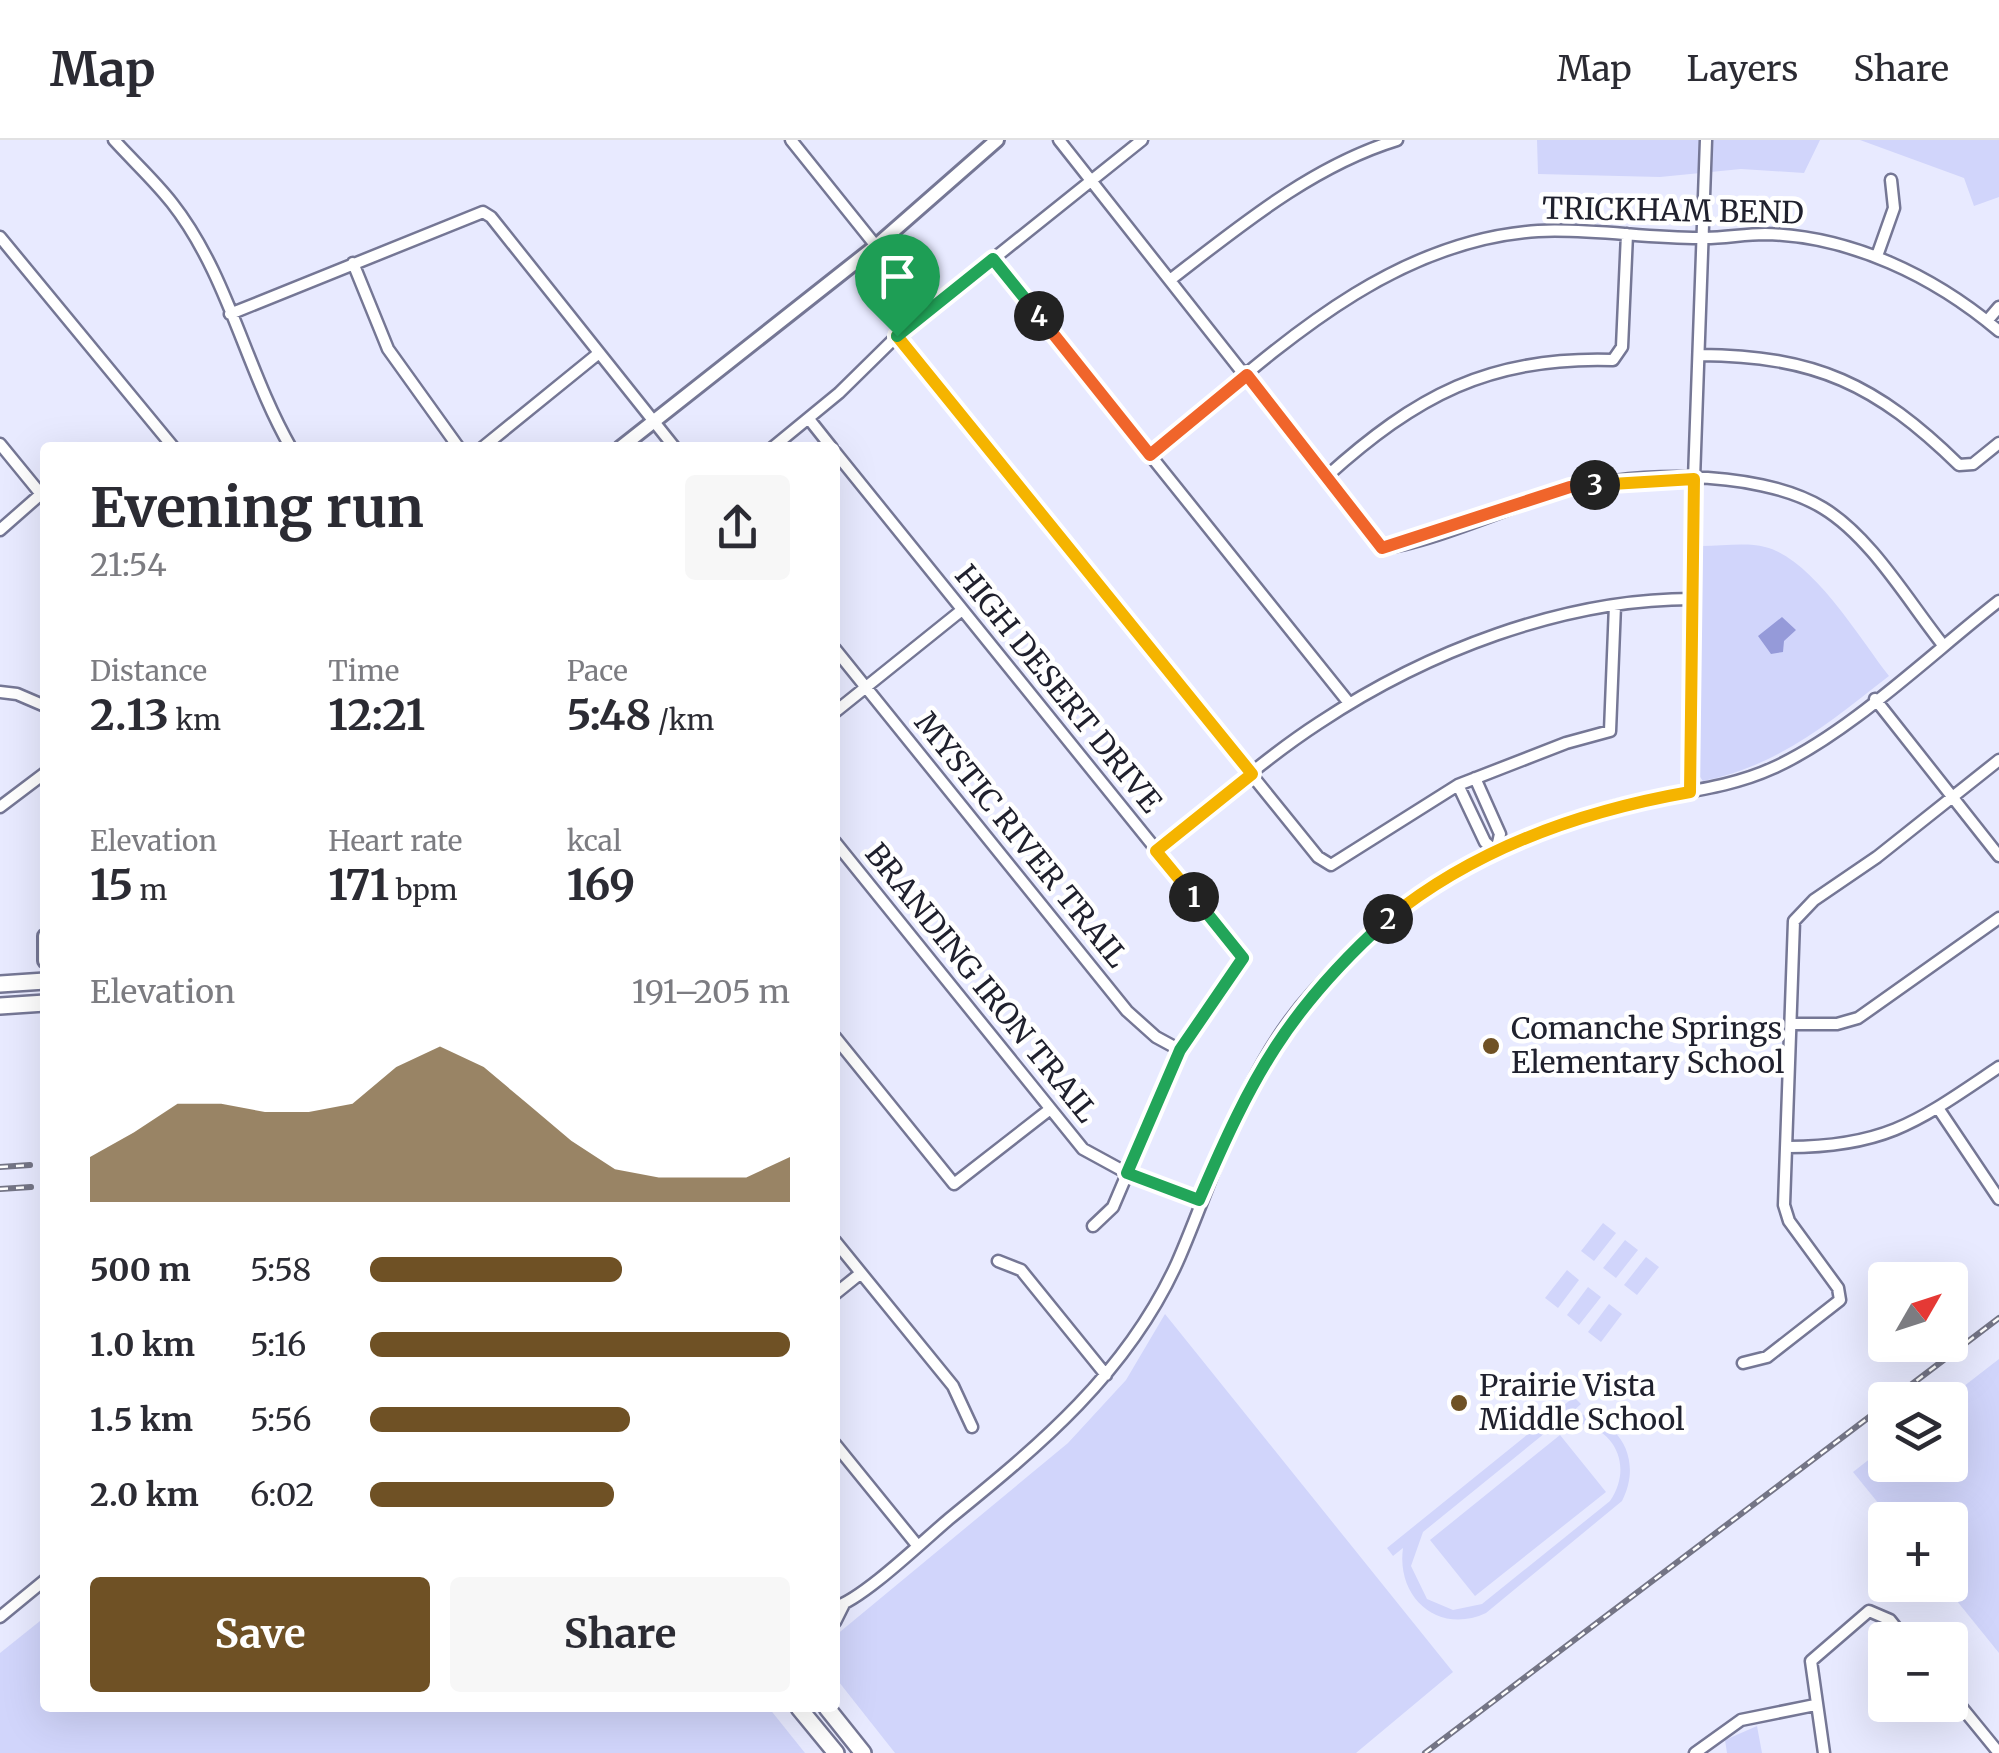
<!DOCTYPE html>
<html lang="en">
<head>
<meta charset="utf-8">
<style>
	body { margin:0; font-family:Merriweather,serif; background:#f7f7f7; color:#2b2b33; height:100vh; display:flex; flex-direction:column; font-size:38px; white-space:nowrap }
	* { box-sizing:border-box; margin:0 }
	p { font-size:32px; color:#7c7c81 }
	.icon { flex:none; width:55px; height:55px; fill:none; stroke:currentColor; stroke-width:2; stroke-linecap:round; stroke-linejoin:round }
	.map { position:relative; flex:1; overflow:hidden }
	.details { position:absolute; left:40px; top:302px; width:800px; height:1270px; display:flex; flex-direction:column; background:#fff; border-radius:10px; box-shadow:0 10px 40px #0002 }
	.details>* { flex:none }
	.needle { width:65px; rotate:51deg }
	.tools { position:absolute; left:1868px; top:1122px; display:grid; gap:20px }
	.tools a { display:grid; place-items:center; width:100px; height:100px; border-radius:10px; background:#fff; box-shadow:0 10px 40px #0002; font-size:50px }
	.pin { position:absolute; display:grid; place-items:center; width:85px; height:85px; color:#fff; margin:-102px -42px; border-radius:50% 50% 50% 0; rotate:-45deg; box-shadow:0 0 10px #0007 }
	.pin .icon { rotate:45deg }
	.km { position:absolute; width:50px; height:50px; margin:-25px; border-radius:50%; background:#222; color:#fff; font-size:28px; line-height:50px; text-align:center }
	.round { display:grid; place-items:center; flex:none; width:105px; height:105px; border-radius:10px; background:#f7f7f7 }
	.headline { display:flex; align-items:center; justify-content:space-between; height:170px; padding:0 50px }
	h1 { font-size:55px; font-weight:700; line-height:75px }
	.stats { display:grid; grid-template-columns:repeat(3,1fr); gap:15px; height:170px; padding:10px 50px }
	.stats div { display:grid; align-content:center }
	.stats b { font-size:42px; font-weight:700 }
	.stats small { font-size:28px; font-weight:400 }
	.stats p { font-size:28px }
	.chart { height:280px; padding:20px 50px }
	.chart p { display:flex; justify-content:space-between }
	.chart svg { width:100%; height:180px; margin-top:10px; fill:#6f5125; opacity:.7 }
	.button { display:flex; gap:20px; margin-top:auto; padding:20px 50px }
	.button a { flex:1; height:115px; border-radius:10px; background:#6f5125; color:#fff; font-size:40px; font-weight:700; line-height:115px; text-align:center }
	.button a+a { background:#f7f7f7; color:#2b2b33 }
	ul { padding:0 50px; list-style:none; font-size:32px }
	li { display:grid; grid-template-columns:160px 120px 1fr; align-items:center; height:75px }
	li i { height:25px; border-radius:12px; background:#6f5125 }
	header { display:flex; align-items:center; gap:60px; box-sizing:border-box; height:140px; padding:0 50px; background:#fff; border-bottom:2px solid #e1e1e2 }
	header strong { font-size:48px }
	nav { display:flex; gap:55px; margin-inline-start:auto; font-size:35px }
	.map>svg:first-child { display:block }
	.green { fill:#d1d5fb; fill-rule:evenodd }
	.water { fill:#959ad9 }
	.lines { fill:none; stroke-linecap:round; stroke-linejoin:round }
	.minor-casing { stroke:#757795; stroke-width:15 }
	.tertiary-casing { stroke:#757795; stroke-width:18 }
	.secondary-casing { stroke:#757795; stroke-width:20 }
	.minor { stroke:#fff; stroke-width:10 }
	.tertiary { stroke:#fff; stroke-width:12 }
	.secondary { stroke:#fff; stroke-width:15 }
	.rail-casing { stroke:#747586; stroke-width:6 }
	.rail { stroke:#fff; stroke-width:2.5; stroke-dasharray:8; stroke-linecap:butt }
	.split-1-casing { stroke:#fff; stroke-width:20 }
	.split-2-casing { stroke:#fff; stroke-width:20 }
	.split-3-casing { stroke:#fff; stroke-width:20 }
	.split-4-casing { stroke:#fff; stroke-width:20 }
	.split-5-casing { stroke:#fff; stroke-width:20 }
	.split-1 { stroke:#f5b400; stroke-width:12 }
	.split-2 { stroke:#22a559; stroke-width:12 }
	.split-3 { stroke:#f5b400; stroke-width:12 }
	.split-4 { stroke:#f0652b; stroke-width:12 }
	.split-5 { stroke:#22a559; stroke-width:12 }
	.poi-dot { fill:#6f5125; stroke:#fff; stroke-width:4 }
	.labels { text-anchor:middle; stroke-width:9; stroke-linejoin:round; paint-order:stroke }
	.street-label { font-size:30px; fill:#20212e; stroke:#fff }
	.poi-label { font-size:30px; fill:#20212e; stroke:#fff; text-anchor:start }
</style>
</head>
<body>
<header>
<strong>Map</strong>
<nav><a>Map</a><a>Layers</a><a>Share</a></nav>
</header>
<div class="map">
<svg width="1999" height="1613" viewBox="0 0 1999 1613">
	<rect width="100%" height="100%" fill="#e8eaff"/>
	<!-- green -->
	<path class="green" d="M1537,0H1820L1804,33L1741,29L1660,37L1538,34Z
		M1860,0H1999V57L1974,66L1964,38Z
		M1702,406C1722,406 1747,402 1765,407C1812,418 1860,499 1889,536C1830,582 1778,626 1703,641L1695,630Z
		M1603,1083L1616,1093L1594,1121L1581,1111Z
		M1625,1100L1638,1110L1616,1138L1603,1128Z
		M1646,1117L1659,1127L1637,1155L1624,1145Z
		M1567,1130L1579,1140L1558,1168L1545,1158Z
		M1588,1147L1601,1157L1579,1185L1567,1175Z
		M1609,1164L1622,1174L1601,1202L1588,1192Z
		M1165,1174L1453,1532L1356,1613H895L835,1537V1496L1068,1303L1126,1240Z
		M1999,1219V1513L1944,1445H1950V1380H1892L1853,1332L1885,1307V1325H1950V1260H1946Z
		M1574,1257L1581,1264L1571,1273C1618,1276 1644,1318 1622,1361L1486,1473C1439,1495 1396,1458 1403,1408L1393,1416L1387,1408ZM1579,1283C1618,1291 1632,1329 1610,1361L1482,1464L1453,1470L1427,1459L1411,1426L1423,1392L1545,1293L1565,1284Z
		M1560,1295L1606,1352L1475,1456L1430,1400Z
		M45,1477V1568H769L805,1613H0V1513Z
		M1757,1586L1762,1613H1727L1725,1600Z"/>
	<!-- water -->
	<path class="water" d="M1782,477L1796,490L1784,501L1783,512L1771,514L1758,496Z"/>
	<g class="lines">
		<!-- minor casing -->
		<g class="minor-casing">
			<path id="minor" d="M114,0C133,21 155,41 172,63C228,134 246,230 291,308
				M791,0L876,106
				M1059,0L1381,408C1423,405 1505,369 1548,355C1621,331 1756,327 1823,368C1871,397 1908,461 1943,505
				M0,97L174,308
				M1877,116L1894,68L1891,40
				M993,119L1349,563
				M353,123L388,209L459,308
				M1170,140C1240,86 1312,26 1397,0
				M230,174L483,72L491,77L675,308
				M1987,181L1999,167
				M897,196L1318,717L1331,725L1458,645L1566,603L1610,591L1615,465
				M1700,215C1816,216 1876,244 1959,325L1973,324L1999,303
				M809,279L832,308
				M0,304L45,359
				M482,308L599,213
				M772,308L839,253L897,196L1142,0
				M835,312L1243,817L1180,910L1113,1067L1093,1086
				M1150,315C1264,221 1381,101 1538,91C1593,88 1649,99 1705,98C1725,98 1745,94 1765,94C1851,96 1934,136 1999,191
				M1326,337C1416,256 1489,216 1613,220L1622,207L1627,94
				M0,390L41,354
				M835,509L1127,871L1156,897L1180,910
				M0,552L17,554L45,566
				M1875,559L1999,716
				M835,572L962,470
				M1458,645L1485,702L1496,712L1500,694L1475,638
				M1690,653L1694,339L1706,0
				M0,667L45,633
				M835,702L1083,1009L1127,1033L1199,1060
				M1156,711C1210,668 1262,620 1319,583C1426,512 1562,459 1692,459
				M1792,884H1837L1858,878L1999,778
				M835,897L954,1044L1049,970
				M1938,968L1999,1059
				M1788,1007C1887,1007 1920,980 1999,927
				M835,1101L953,1246L972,1287
				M998,1121L1021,1130L1106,1235
				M835,1154L861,1133
				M1743,1223L1767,1217L1840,1160L1838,1148L1789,1081L1784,1065L1794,781L1814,760L1877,717L1999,620
				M835,1304L917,1405
				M835,1467C863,1459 924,1400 949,1379C1040,1305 1127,1233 1177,1123C1218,1030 1242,930 1313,852C1396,760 1498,698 1617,666C1669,652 1723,651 1773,628C1849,594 1932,513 1999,461
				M0,1477L45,1440
				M835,1482L844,1464
				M1950,1553L1999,1613
				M1695,1613L1741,1580L1815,1565
				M1824,1613L1811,1521L1869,1471L1890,1480L1906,1500"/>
		</g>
		<!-- tertiary casing -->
		<g class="tertiary-casing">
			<path id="tertiary" d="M620,308L876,106L997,0
				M45,796V821"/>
		</g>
		<!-- secondary casing -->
		<g class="secondary-casing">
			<path id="secondary" d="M0,844L45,841
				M0,866L45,863
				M799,1568L836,1613
				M827,1568L863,1613"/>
		</g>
		<!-- minor -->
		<use href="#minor" class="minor"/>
		<!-- tertiary -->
		<use href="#tertiary" class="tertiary"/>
		<!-- secondary -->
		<use href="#secondary" class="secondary"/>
		<!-- rail casing -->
		<g class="rail-casing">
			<path id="rail" d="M0,1027L30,1025
				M0,1049L31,1047
				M1891,1260L1999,1178
				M1425,1613L1885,1265"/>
		</g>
		<!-- rail -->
		<use href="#rail" class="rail"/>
	</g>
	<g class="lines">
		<!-- split-1 casing -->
		<g class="split-1-casing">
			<path id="split-1" d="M897,196L1252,634L1156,711L1194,757"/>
		</g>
		<!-- split-2 casing -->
		<g class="split-2-casing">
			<path id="split-2" d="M1194,757L1243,818L1180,910L1127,1033L1199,1060C1252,936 1287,870 1388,779"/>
		</g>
		<!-- split-3 casing -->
		<g class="split-3-casing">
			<path id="split-3" d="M1388,779C1475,708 1581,671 1690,652L1694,339L1595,345"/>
		</g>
		<!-- split-4 casing -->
		<g class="split-4-casing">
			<path id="split-4" d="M1039,176L1150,315L1247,235L1382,408L1570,347L1595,345"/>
		</g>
		<!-- split-5 casing -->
		<g class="split-5-casing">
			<path id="split-5" d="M897,196L993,119L1039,176"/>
		</g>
		<!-- split-1 -->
		<use href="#split-1" class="split-1"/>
		<!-- split-2 -->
		<use href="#split-2" class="split-2"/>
		<!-- split-3 -->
		<use href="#split-3" class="split-3"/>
		<!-- split-4 -->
		<use href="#split-4" class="split-4"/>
		<!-- split-5 -->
		<use href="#split-5" class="split-5"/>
	</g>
	<!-- markers -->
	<g class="poi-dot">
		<circle cx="1491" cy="906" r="10"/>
		<circle cx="1459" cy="1263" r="10"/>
	</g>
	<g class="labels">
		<!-- street labels -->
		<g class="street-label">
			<text transform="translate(1673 71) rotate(1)" y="10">TRICKHAM BEND</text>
			<text transform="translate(1058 549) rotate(51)" y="10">HIGH DESERT DRIVE</text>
			<text transform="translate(1021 700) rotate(51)" y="10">MYSTIC RIVER TRAIL</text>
			<text transform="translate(981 843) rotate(51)" y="10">BRANDING IRON TRAIL</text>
		</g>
		<!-- poi labels -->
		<g class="poi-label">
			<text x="1511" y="899">Comanche Springs<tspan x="1511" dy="34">Elementary School</tspan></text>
			<text x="1479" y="1256">Prairie Vista<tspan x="1479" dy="34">Middle School</tspan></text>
		</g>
	</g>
</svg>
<div class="tools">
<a><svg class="needle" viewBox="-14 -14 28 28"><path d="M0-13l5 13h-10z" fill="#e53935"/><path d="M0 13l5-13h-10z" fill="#7c7c81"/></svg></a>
<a><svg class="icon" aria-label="layers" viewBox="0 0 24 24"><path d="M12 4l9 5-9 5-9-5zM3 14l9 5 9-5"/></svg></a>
<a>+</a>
<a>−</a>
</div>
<div class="pin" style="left:897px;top:196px;background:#1e9e55"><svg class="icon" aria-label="arrive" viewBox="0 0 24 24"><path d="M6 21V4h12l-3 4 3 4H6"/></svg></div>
<b class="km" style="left:1194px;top:757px">1</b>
<b class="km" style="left:1388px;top:779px">2</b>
<b class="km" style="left:1595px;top:345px">3</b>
<b class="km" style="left:1039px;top:176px">4</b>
<section class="details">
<div class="headline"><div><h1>Evening run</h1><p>21:54</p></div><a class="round"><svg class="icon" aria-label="share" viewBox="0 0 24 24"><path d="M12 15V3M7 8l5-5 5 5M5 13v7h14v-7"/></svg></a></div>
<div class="stats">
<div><p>Distance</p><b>2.13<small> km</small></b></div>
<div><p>Time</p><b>12:21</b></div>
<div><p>Pace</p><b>5:48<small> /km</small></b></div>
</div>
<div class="stats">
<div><p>Elevation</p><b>15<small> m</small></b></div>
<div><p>Heart rate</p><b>171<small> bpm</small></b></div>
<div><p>kcal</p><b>169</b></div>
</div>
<div class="chart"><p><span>Elevation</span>191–205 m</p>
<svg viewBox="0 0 160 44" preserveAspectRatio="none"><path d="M0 44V33L10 27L20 20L30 20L40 22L50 22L60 20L70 11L80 6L90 11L100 20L110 29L120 36L130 38L140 38L150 38L160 33V44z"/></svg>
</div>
<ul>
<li><b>500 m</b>5:58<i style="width:60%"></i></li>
<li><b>1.0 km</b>5:16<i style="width:100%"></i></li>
<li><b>1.5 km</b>5:56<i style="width:62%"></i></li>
<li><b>2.0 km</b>6:02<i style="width:58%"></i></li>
</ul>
<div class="button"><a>Save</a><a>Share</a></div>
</section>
</div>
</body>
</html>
